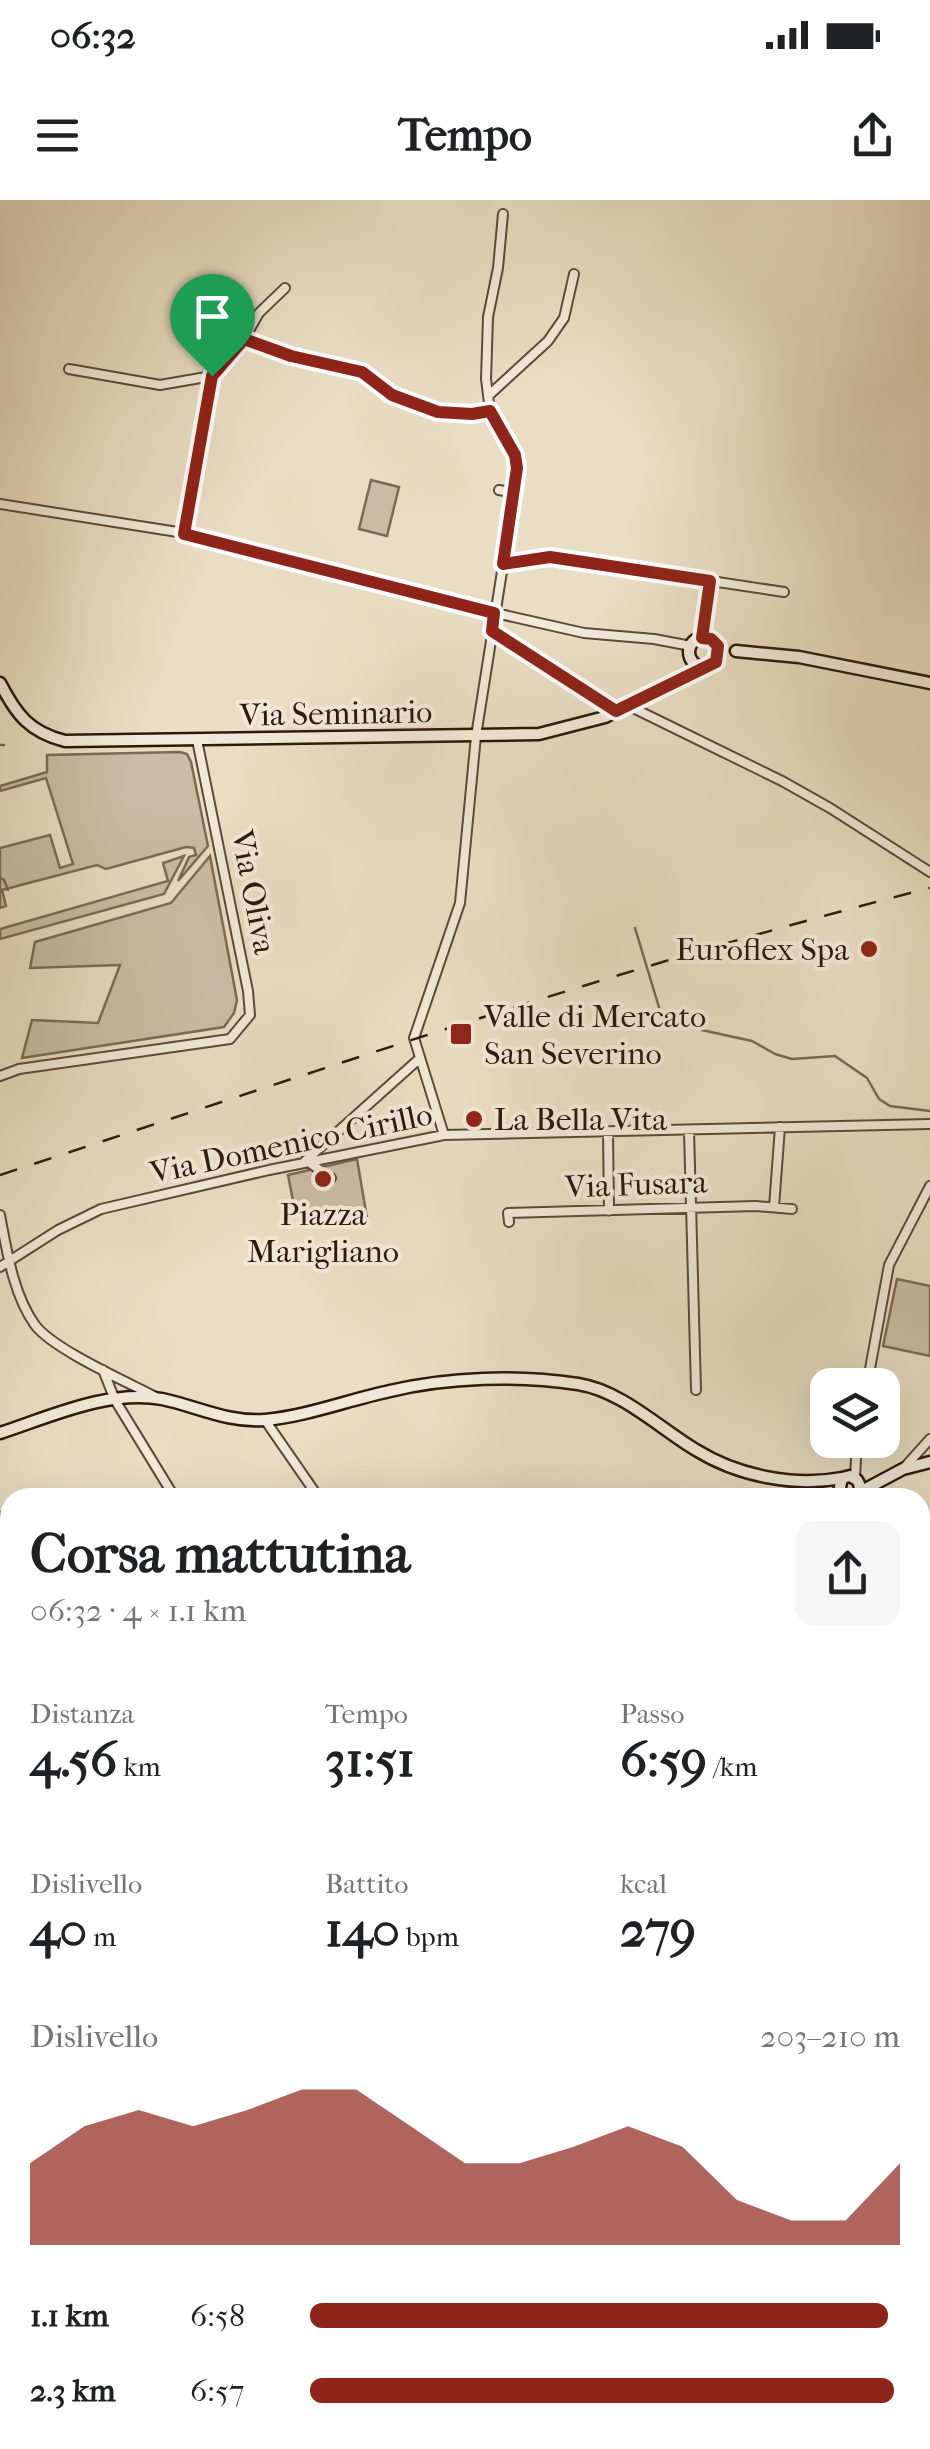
<!DOCTYPE html>
<html lang="it">
<head>
<meta charset="utf-8">
<style>
	body { margin:0; font-family:"IM FELL French Canon",serif; background:#f6f6f6; color:#202124; height:100vh; display:flex; flex-direction:column; font-size:38px; white-space:nowrap }
	* { box-sizing:border-box; margin:0 }
	p { font-size:32px; color:#757577 }
	.icon { flex:none; width:55px; height:55px; fill:none; stroke:currentColor; stroke-width:2; stroke-linecap:round; stroke-linejoin:round }
	.map { position:relative; flex:1; overflow:hidden }
	.drawer { position:absolute; left:0px; top:1288px; width:930px; height:962px; display:flex; flex-direction:column; background:#fff; border-radius:30px 30px 0 0; box-shadow:0 10px 40px #0002 }
	.drawer>* { flex:none }
	.buttons { position:absolute; left:810px; top:1168px; display:grid; gap:20px }
	.buttons a { display:grid; place-items:center; width:90px; height:90px; border-radius:20px; background:#fff; box-shadow:0 10px 40px #0002; font-size:50px }
	.pin { position:absolute; display:grid; place-items:center; width:85px; height:85px; color:#fff; margin:-102px -42px; border-radius:50% 50% 50% 0; rotate:-45deg; box-shadow:0 0 10px #0007 }
	.pin .icon { rotate:45deg }
	.round { display:grid; place-items:center; flex:none; width:105px; height:105px; border-radius:20px; background:#f6f6f6 }
	.head { display:flex; align-items:center; justify-content:space-between; height:170px; padding:0 30px }
	h1 { font-size:55px; font-weight:800; line-height:75px }
	.figures { display:grid; grid-template-columns:repeat(3,1fr); gap:15px; height:170px; padding:10px 30px }
	.figures div { display:grid; align-content:center }
	.figures b { font-size:50px; font-weight:800 }
	.figures small { font-size:28px; font-weight:400 }
	.figures p { font-size:28px }
	.chart { height:280px; padding:20px 30px }
	.chart p { display:flex; justify-content:space-between }
	.chart svg { width:100%; height:180px; margin-top:10px; fill:#8f2418; opacity:.7 }
	ul { padding:0 30px; list-style:none; font-size:32px }
	li { display:grid; grid-template-columns:160px 120px 1fr; align-items:center; height:75px }
	li i { height:25px; border-radius:12px; background:#8f2418 }
	.status { display:flex; justify-content:space-between; align-items:center; height:70px; padding:0 50px; background:#fff; direction:ltr }
	.status svg { height:28px; fill:currentColor }
	header { display:flex; justify-content:space-between; align-items:center; height:130px; padding:0 30px; background:#fff; font-size:45px; font-weight:800 }
	.map>svg:first-child { display:block }
	.green { fill:#c9bca4; stroke:#7b6a58; stroke-width:2.5 }
	.lines { fill:none; stroke-linecap:round; stroke-linejoin:round }
	.stream { stroke:#765; stroke-width:2.5 }
	.motorway-tunnel { stroke:#c3b69e; stroke-width:14; stroke-dasharray:14 7; stroke-linecap:butt }
	.minor-casing { stroke:#5c4a3a; stroke-width:12 }
	.secondary-casing { stroke:#2d190c; stroke-width:15 }
	.motorway-casing { stroke:#2d190c; stroke-width:19 }
	.minor { stroke:#f1e9d8; stroke-width:8 }
	.secondary { stroke:#f1e9d8; stroke-width:10 }
	.motorway { stroke:#e9ddc3; stroke-width:14 }
	.rail { stroke:#2d190c; stroke-width:2.5; stroke-dasharray:18 18; stroke-linecap:butt }
	.route-casing { stroke:#fff; stroke-width:20 }
	.route { stroke:#8f2418; stroke-width:12 }
	.poi-dot { fill:#8f2418; stroke:#f1e9d8; stroke-width:4 }
	.labels { text-anchor:middle; stroke-width:8; stroke-linejoin:round; paint-order:stroke }
	.street-label { font-size:32px; fill:#2d190c; stroke:#f1e9d8 }
	.poi-label { font-size:32px; fill:#2d190c; stroke:#f1e9d8; text-anchor:start }
</style>
</head>
<body>
<div class="status"><b>06:32</b><svg viewBox="0 0 49 12"><path d="M0 12V9h3v3zM5 12V6h3v6zM10 12V3h3v9zM15 12V0h3v12zM26 1h20v11H26zM47 4h2v5h-2z"/></svg></div>
<header><svg class="icon" aria-label="menu" viewBox="0 0 24 24"><path d="M4 6h16M4 12h16M4 18h16"/></svg>Tempo<svg class="icon" aria-label="share" viewBox="0 0 24 24"><path d="M12 15V3M7 8l5-5 5 5M5 13v7h14v-7"/></svg></header>
<div class="map">
<svg width="930" height="2249" viewBox="0 0 930 2249">
	<rect width="100%" height="100%" fill="#e9ddc3"/>
	<filter id="stains"><feTurbulence type="fractalNoise" baseFrequency=".002" numOctaves="4"/><feColorMatrix values="0 0 0 0 .2 0 0 0 0 .09 0 0 0 0 .02 0 0 0 .5 -.17"/></filter>
	<radialGradient id="worn" r=".72"><stop offset=".6" stop-color="#630" stop-opacity="0"/><stop offset="1" stop-color="#630" stop-opacity=".3"/></radialGradient>
	<!-- green -->
	<path class="green" d="M371,280L399,287L387,336L359,329Z
		M180,552L187,554L191,562L208,646L178,681L189,657L196,655L194,648L186,647L106,669L97,665L2,690L6,706L0,708V648L50,635L60,668L73,664L46,578L0,591V586L47,572V555Z
		M184,656L164,694L0,739V729L168,681L163,663Z
		M210,656L237,800L234,813L224,827L22,858L32,820L98,823L120,765L30,768L35,742L171,703Z
		M357,959L367,1018L327,1026L294,1006L288,975Z
		M897,1079L930,1086V1156L883,1146Z
		M0,1312L10,1314V2240H618V2244L640,2243L657,2249H0Z
		M930,1869V2249H771L777,2240H920V1881L927,1879Z"/>
	<g class="lines">
		<!-- stream -->
		<path class="stream" d="M0,545H4
			M0,678L4,680L8,690
			M635,728L661,814L688,827L752,841L775,854L792,859L835,856L867,878L879,899L890,906L930,911"/>
		<!-- motorway-tunnel -->
		<path class="motorway-tunnel" d="M0,1382H10
			M0,1423H10"/>
		<!-- minor casing -->
		<g class="minor-casing">
			<path id="minor" d="M244,139L259,113L285,88
				M69,169L160,185L212,176
				M488,196L548,141L564,118L574,74
				M499,290L515,293
				M0,304L184,333L438,400L584,433L654,439L691,446
				M184,333L212,176L244,139L307,161L362,172L392,195L438,212L472,214L490,211
				M503,364L550,357L711,381L702,437
				M711,381L784,392
				M492,431L616,511
				M627,505L782,581L830,608L930,672
				M0,876L19,869L230,839L250,815L248,791L197,540
				M689,930L696,1190
				M608,932L609,1011
				M444,935L414,838L460,703L476,536L515,289V255L490,211L486,179L488,117L498,68L503,14
				M304,962L419,859
				M310,963L331,978
				M774,1007L780,927
				M0,1015C7,1051 13,1094 35,1125C53,1149 125,1181 154,1196
				M509,1022L508,1013L756,1006L792,1009
				M0,1067L58,1030L101,1009L269,970L444,935L930,924
				M103,1170L115,1200L175,1298
				M867,1185L889,1065L930,986
				M265,1220L319,1298
				M903,1269L930,1239
				M855,1278L857,1240
				M920,2045L930,2033
				M648,2240L673,2249
				M592,2249L616,2240
				M690,2249L692,2240
				M724,2249L727,2240
				M783,2249L794,2240"/>
		</g>
		<!-- secondary casing -->
		<g class="secondary-casing">
			<path id="secondary" d="M689 452a15 15 0 1 1 30 0a15 15 0 1 1-30 0Z
				M736,451L799,457L930,483
				M0,483C16,514 29,532 65,541L539,534L605,517L684,477
				M0,1233C49,1217 109,1189 162,1199C196,1206 228,1223 265,1220C307,1216 348,1200 390,1191C449,1177 517,1175 578,1184C622,1191 659,1228 696,1250C738,1276 794,1287 842,1278
				M858,1293L903,1269L930,1262
				M846,1298L839,1292L842,1278L850,1276L857,1280C862,1287 860,1294 852,1298"/>
		</g>
		<!-- motorway casing -->
		<g class="motorway-casing">
			<path id="motorway" d="M920,1359L930,1358
				M920,1410H930
				M920,1453L930,1456"/>
		</g>
		<!-- minor -->
		<use href="#minor" class="minor"/>
		<!-- secondary -->
		<use href="#secondary" class="secondary"/>
		<!-- motorway -->
		<use href="#motorway" class="motorway"/>
		<!-- rail -->
		<path class="rail" d="M0,975C309,874 615,768 930,688"/>
	</g>
	<g class="lines">
		<!-- route casing -->
		<g class="route-casing">
			<path id="route" d="M244,139L291,156L362,172L392,195L438,212L472,214L490,211L515,255L517,268L503,364L550,357L710,381L702,438L711,439L718,446L716,462L616,511L492,431L494,413L184,334L212,176Z"/>
		</g>
		<!-- route -->
		<use href="#route" class="route"/>
	</g>
	<!-- markers -->
	<g class="poi-dot">
		<circle cx="869" cy="749" r="10"/>
		<rect x="449" y="822" width="24" height="24" rx="5"/>
		<circle cx="474" cy="919" r="10"/>
		<circle cx="323" cy="979" r="10"/>
	</g>
	<g class="labels">
		<!-- street labels -->
		<g class="street-label">
			<text transform="translate(336 513) rotate(-1)" y="11">Via Seminario</text>
			<text transform="translate(254 692) rotate(79)" y="11">Via Oliva</text>
			<text transform="translate(291 943) rotate(-12)" y="11">Via Domenico Cirillo</text>
			<text transform="translate(636 984) rotate(-2)" y="11">Via Fusara</text>
		</g>
		<!-- poi labels -->
		<g class="poi-label">
			<text x="849" y="760" text-anchor="end">Euroflex Spa</text>
			<text x="484" y="827">Valle di Mercato<tspan x="484" dy="37">San Severino</tspan></text>
			<text x="494" y="930">La Bella Vita</text>
			<text x="323" y="1025" text-anchor="middle">Piazza<tspan x="323" dy="37">Marigliano</tspan></text>
		</g>
	</g>
	<rect width="100%" height="100%" filter="url(#stains)"/>
	<rect width="100%" height="100%" fill="url(#worn)"/>
</svg>
<div class="buttons">
<a><svg class="icon" aria-label="layers" viewBox="0 0 24 24"><path d="M12 4l9 5-9 5-9-5zM3 14l9 5 9-5"/></svg></a>
</div>
<div class="pin" style="left:212px;top:176px;background:#1e9e55"><svg class="icon" aria-label="arrive" viewBox="0 0 24 24"><path d="M6 21V4h12l-3 4 3 4H6"/></svg></div>
<section class="drawer">
<div class="head"><div><h1>Corsa mattutina</h1><p>06:32 · 4 × 1.1 km</p></div><a class="round"><svg class="icon" aria-label="share" viewBox="0 0 24 24"><path d="M12 15V3M7 8l5-5 5 5M5 13v7h14v-7"/></svg></a></div>
<div class="figures">
<div><p>Distanza</p><b>4.56<small> km</small></b></div>
<div><p>Tempo</p><b>31:51</b></div>
<div><p>Passo</p><b>6:59<small> /km</small></b></div>
</div>
<div class="figures">
<div><p>Dislivello</p><b>40<small> m</small></b></div>
<div><p>Battito</p><b>140<small> bpm</small></b></div>
<div><p>kcal</p><b>279</b></div>
</div>
<div class="chart"><p><span>Dislivello</span>203–210 m</p>
<svg viewBox="0 0 160 44" preserveAspectRatio="none"><path d="M0 44V24L10 15L20 11L30 15L40 11L50 6L60 6L70 15L80 24L90 24L100 20L110 15L120 20L130 33L140 38L150 38L160 24V44z"/></svg>
</div>
<ul>
<li><b>1.1 km</b>6:58<i style="width:98%"></i></li>
<li><b>2.3 km</b>6:57<i style="width:99%"></i></li>
</ul>
</section>
</div>
</body>
</html>
